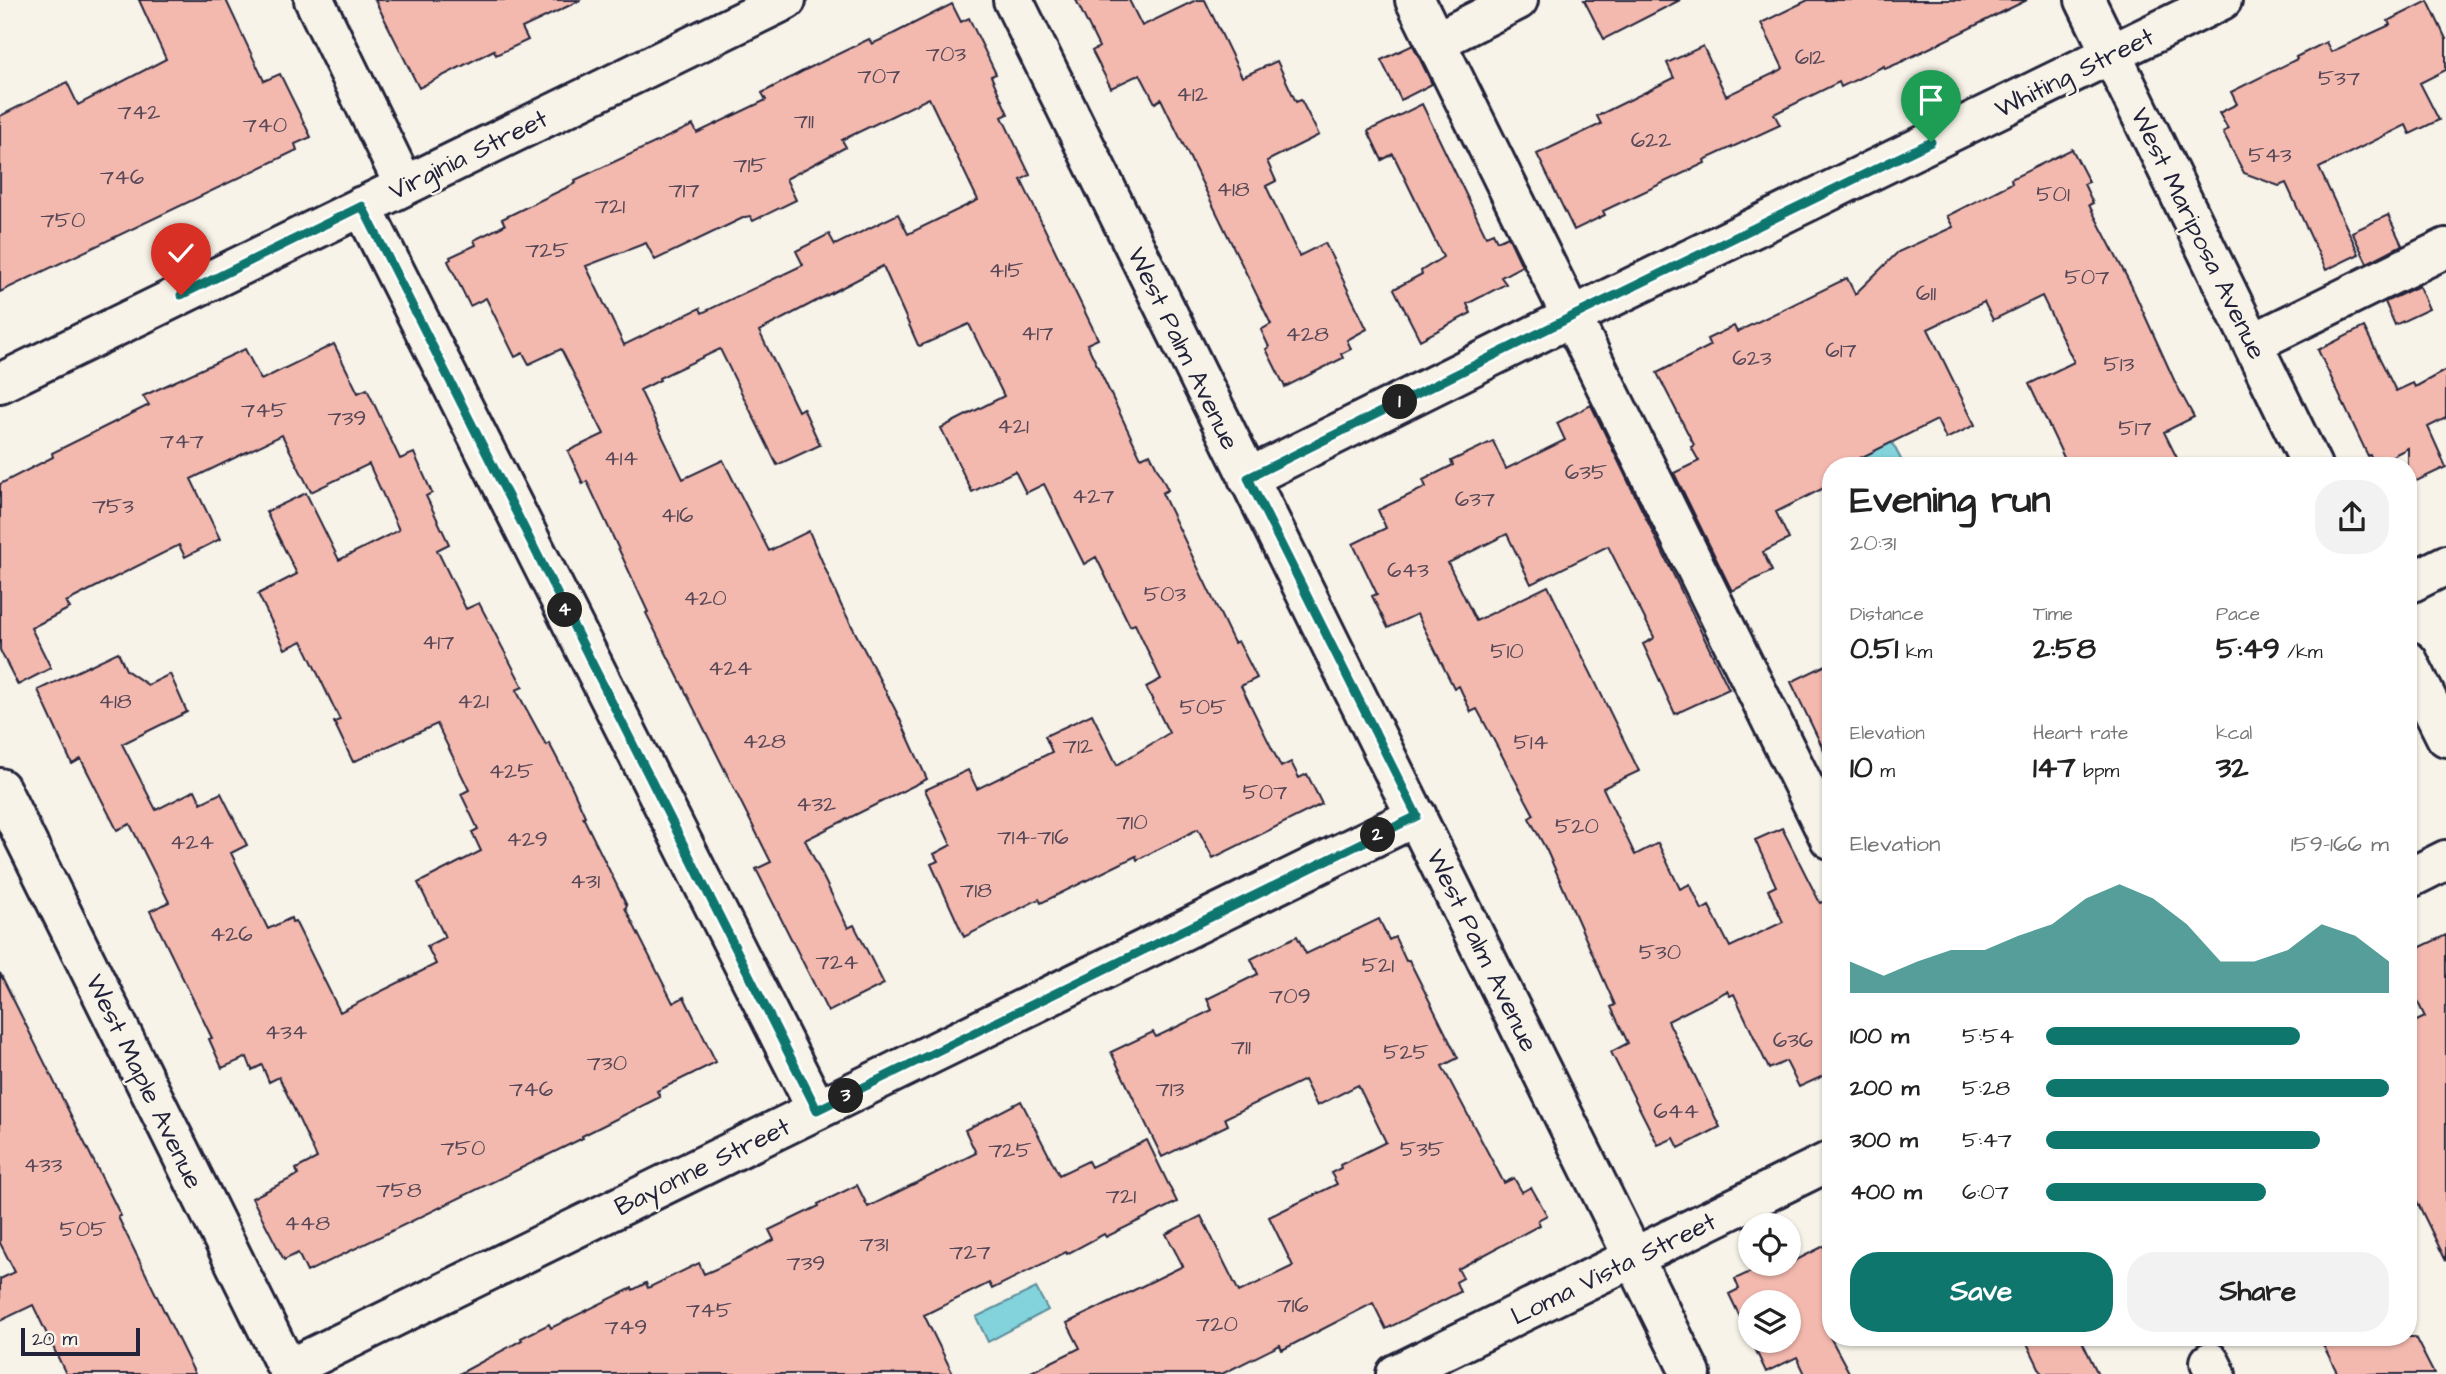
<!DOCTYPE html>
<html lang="en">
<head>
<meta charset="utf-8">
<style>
	body { margin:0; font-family:"Architects Daughter",sans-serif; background:#f2f2f2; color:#222; height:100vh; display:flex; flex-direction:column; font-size:26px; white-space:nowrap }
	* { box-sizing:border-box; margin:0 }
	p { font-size:23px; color:#767676 }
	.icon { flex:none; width:38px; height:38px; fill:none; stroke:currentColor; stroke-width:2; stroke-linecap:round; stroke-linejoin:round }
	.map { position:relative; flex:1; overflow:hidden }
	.panel { position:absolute; left:1822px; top:457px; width:595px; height:889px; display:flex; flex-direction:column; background:#fff; border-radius:28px; box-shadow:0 2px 5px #0004 }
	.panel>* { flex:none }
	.controls { position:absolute; left:1738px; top:1213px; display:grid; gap:14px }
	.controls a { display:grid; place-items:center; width:63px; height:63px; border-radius:50%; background:#fff; box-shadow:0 2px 5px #0004; font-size:35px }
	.scale { position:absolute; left:21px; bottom:18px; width:119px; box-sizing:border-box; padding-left:7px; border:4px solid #22223b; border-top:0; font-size:19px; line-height:24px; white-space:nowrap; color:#22223b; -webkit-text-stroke:5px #f7f3e8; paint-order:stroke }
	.pin { position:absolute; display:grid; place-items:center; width:60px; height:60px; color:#fff; margin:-72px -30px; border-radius:50% 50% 50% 0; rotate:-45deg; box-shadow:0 0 7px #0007 }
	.pin .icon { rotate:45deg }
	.km { position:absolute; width:35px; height:35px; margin:-18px; border-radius:50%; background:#222; color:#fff; font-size:19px; line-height:35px; text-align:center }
	.round { display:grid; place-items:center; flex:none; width:74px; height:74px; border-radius:28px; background:#f2f2f2 }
	.headline { display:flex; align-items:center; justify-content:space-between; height:119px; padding:0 28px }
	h1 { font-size:38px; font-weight:800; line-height:52px }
	.metrics { display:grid; grid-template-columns:repeat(3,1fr); gap:10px; height:119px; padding:7px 28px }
	.metrics div { display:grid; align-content:center }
	.metrics b { font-size:30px; font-weight:800 }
	.metrics small { font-size:19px; font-weight:400 }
	.metrics p { font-size:19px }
	.chart { height:196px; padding:14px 28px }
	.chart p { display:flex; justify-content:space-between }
	.chart svg { width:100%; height:126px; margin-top:7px; fill:#0f766e; opacity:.7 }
	.cta { display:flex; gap:14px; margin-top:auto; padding:14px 28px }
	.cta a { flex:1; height:80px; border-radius:28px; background:#0f766e; color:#fff; font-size:28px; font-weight:800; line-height:80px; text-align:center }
	.cta a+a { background:#f2f2f2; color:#222 }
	ul { padding:0 28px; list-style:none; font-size:23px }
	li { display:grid; grid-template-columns:112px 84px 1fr; align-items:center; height:52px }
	li i { height:18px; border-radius:9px; background:#0f766e }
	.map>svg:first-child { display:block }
	.water { fill:#82d3db; stroke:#5c8c9b; stroke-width:2 }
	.building { fill:#f4b9ae; stroke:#22223b; stroke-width:2; fill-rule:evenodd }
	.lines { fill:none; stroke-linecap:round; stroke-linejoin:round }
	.minor-casing { stroke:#22223b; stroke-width:44 }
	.minor { stroke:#f7f3e8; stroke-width:38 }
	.route-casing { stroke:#fff; stroke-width:14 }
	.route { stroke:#0f766e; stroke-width:9 }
	.labels { text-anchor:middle; stroke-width:5; stroke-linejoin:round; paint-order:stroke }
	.number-label { font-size:23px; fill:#564858 }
	.street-label { font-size:26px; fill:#22223b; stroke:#f7f3e8 }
</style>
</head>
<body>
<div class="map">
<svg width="2446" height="1374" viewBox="0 0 2446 1374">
	<rect width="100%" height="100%" fill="#f7f3e8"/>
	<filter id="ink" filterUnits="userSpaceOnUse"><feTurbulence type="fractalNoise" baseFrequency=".0143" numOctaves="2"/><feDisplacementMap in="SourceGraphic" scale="14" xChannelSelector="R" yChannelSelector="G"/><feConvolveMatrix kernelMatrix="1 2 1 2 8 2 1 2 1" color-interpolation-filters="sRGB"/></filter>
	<g filter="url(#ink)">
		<!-- water -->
		<path class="water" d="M1885,429L1904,465H1865L1854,445Z
			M1036,1288L1048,1310L988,1342L976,1317Z"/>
		<!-- building -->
		<path class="building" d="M139,0H226L264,81L280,74L311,137L295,144L297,150L0,292V116L67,82L78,105L166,59Z
			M375,0H581L522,28L528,40L496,55L494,50L419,88Z
			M1076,0H1129L1142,26L1196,0H1205L1242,77L1277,61L1296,102L1301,100L1319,135L1267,161L1276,181L1266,186L1299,256L1325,243L1367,329L1347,340L1351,349L1341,354L1343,358L1285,387L1266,349L1269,347L1261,330L1271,324L1161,99L1155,103L1140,74L1111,88L1092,51L1099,47Z
			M1584,0H1680L1604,39Z
			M1808,0H2027L1899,63L1885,69L1884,66L1841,87L1839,82L1774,114L1780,125L1704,160L1705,163L1603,211L1605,215L1574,230L1537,154L1601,124L1597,116L1674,78L1667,63L1703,46L1726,96L1781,70L1783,68L1761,23Z
			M2428,1L2446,39V70L2420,83L2439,120L2410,134L2406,125L2319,168L2359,254L2326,270L2286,183L2279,186L2244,173L2223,132L2228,129L2219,113L2237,104L2231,92L2297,59L2296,57L2326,42L2331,52L2390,25L2388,21Z
			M952,4L961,22L969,18L996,74L991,76L1008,114L1002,117L1030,175L1021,180L1098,339L1087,344L1141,458L1150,454L1168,490L1162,493L1234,643L1238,641L1257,678L1241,686L1281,767L1291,762L1299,778L1307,774L1322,804L1213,858L1198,829L1137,860L1136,856L1041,903L1039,899L964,937L931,864L938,861L934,854L951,845L925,790L968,770L977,789L1052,752L1045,736L1092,714L1117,765L1169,733L1146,687L1161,679L1135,624L1130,626L1096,557L1084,564L1044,484L1026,493L1015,471L972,492L941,428L1004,396L969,324L920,346L918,345L883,266L759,331L798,411L803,408L820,445L777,465L720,349L659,378L660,380L640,390L683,479L723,460L769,551L809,531L841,605L897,713L927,779L805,840L848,928L854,925L884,984L828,1012L756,869L771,862L646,613L648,612L587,481L583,484L568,451L604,434L561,349L529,364L523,353L515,357L486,298L470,306L448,261L451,259L450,257L476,245L474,240L505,225L502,219L576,183L575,180L693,125L697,133L766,100L762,93L805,70L869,39L872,44L887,37ZM929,98L978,200L908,234L898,214L835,245L829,234L796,251L803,265L702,313L700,308L624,345L586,266L646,243L655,260L745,217L750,216L753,221L796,200L786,179L846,147L842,140Z
			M1413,45L1432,84L1401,100L1381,60Z
			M1422,104L1486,236L1493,233L1497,241L1508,236L1522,266L1501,277L1506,284L1467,304L1471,313L1420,340L1394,289L1422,274L1421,271L1443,257L1393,154L1382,160L1368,131Z
			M2072,149L2089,182L2084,184L2093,203L2089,205L2131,285L2175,382L2194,417L2164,432L2181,466H2068L2029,384L2074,362L2042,296L1993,320L1984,302L1928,329L1975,425L1946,439L1937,420L1844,466H1830V485L1776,512L1789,539L1763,552L1772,571L1732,591L1674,473L1699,461L1691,447L1694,445L1657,373L1710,346L1707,339L1734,326L1737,332L1847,278L1855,294L1898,252L1953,227L1947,216L2012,183L2011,179Z
			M2388,215L2402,245L2367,263L2352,232Z
			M2419,286L2429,309L2395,325L2385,302Z
			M2364,327L2396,391L2413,383L2415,387L2446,370V418L2428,427L2446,467L2408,485V448L2375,465L2370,455L2368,456L2318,350Z
			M334,344L358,393L367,389L400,459L414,453L432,493L426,496L449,544L437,550L466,609L479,603L523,687L516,690L546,745L549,743L571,785L585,816L583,817L627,906L625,908L673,1003L684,997L716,1062L657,1091L660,1097L582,1136L583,1138L307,1272L298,1253L284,1260L252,1198L298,1175L296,1169L317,1158L279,1077L269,1082L262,1065L252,1070L247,1057L222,1068L209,1039L212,1038L150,911L169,902L130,824L117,830L81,759L72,764L38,690L118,652L126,670L148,685L170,674L187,712L122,744L156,810L195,790L201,803L221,793L247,845L231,853L268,929L291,918L292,922L295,921L340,1012L436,964L427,946L445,937L418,883L481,851L472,832L478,829L461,794L469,790L437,724L353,762L334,722L340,720L302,641L285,649L258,594L297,574L266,512L306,493L339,560L399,530L369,464L311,492L282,435L191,479L220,539L185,557L179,545L66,602L70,608L31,628L51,668L18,685L0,650V484L53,457L52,453L149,405L143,396L245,349L261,380Z
			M1591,405L1729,689L1675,714L1643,644L1653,639L1654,637L1608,546L1531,584L1507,534L1448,563L1476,621L1548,586L1639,771L1603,788L1635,855L1658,843L1680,889L1690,884L1702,910L1709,906L1730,947L1783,922L1768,890L1776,886L1755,840L1782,828L1820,903L1830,899V1073L1799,1087L1786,1061L1769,1069L1734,994L1730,996L1727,991L1668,1021L1720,1127L1679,1148L1674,1138L1658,1145L1611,1052L1628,1043L1611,1007L1615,1005L1547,851L1529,818L1534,815L1477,709L1471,712L1459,686L1454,688L1417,614L1388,628L1372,596L1377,594L1353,544L1386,528L1378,510L1426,487L1423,480L1453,465L1451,461L1493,441L1506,469L1565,440L1557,423Z
			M1830,663V763L1791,682Z
			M1379,919L1389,940L1395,937L1406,961L1409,960L1458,1058L1442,1066L1504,1183L1514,1178L1522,1192L1531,1187L1547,1215L1538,1220L1540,1225L1458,1269L1463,1278L1456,1282L1460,1292L1386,1329L1373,1303L1282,1350L1280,1345L1222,1374H1027L1080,1348L1067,1323L1183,1266L1166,1234L1201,1216L1239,1292L1293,1266L1269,1217L1337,1184L1331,1173L1341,1168L1340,1165L1386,1142L1358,1085L1317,1106L1304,1080L1225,1118L1228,1125L1162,1157L1111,1052L1153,1032L1156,1037L1212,1010L1207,999L1258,974L1251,959L1297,936L1306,954Z
			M2446,935V1261L2408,1183V1025L2425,1017L2408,982V953Z
			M0,973L121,1216L118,1217L195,1374H66L33,1305L0,1321V1279L15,1272L0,1243Z
			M1021,1101L1059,1175L1088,1161L1091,1167L1147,1140L1177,1202L1106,1237L1104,1234L1067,1254L1066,1252L992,1289L989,1283L924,1315L953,1374H459L522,1340L521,1338L549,1324L551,1328L632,1288L633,1290L646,1283L648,1288L699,1263L704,1274L718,1268L774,1240L769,1230L819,1206L818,1204L857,1185L868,1207L976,1153L965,1130Z
			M1830,1243V1337L1850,1374H1805L1797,1357L1766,1372L1751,1340H1788V1302H1750V1338L1729,1294L1739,1289L1735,1279L1765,1265L1769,1274Z
			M2024,1337H2080L2098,1374H2042Z
			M2319,1337H2415L2434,1374H2338Z"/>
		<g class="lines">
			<!-- minor casing -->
			<g class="minor-casing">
				<path id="minor" d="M314,0L404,185
					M1013,0L1691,1374
					M1415,0L1830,839
					M2085,0L2312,466
					M1435,42L1518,0
					M362,206L817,1110
					M2253,343L2446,248
					M0,383L786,0
					M1248,478L1571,317L2222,0
					M2408,584L2446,565
					M2408,661L2446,737
					M0,788L290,1374
					M2408,879L2446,860
					M2210,1362L2216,1374
					M288,1369L1417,816
					M1396,1374L1830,1161"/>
			</g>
			<!-- minor -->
			<use href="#minor" class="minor"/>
		</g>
	</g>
	<g class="lines" filter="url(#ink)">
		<!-- route casing -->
		<g class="route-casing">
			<path id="route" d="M181,295L362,206L817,1110L1417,816L1248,478L1571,317L1931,142"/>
		</g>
		<!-- route -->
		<use href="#route" class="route"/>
	</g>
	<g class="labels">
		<!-- number labels -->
		<g class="number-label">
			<text x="946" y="61">703</text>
			<text x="1810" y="64">612</text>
			<text x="879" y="83">707</text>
			<text x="2339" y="85">537</text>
			<text x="1192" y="101">412</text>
			<text x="139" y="119">742</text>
			<text x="804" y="128">711</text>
			<text x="265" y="132">740</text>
			<text x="1651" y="147">622</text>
			<text x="2270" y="162">543</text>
			<text x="750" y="172">715</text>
			<text x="122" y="184">746</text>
			<text x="1233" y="196">418</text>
			<text x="684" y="197">717</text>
			<text x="2053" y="201">501</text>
			<text x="610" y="213">721</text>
			<text x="63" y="227">750</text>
			<text x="547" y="257">725</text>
			<text x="1006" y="277">415</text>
			<text x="2087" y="284">507</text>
			<text x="1926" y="300">611</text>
			<text x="1037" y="340">417</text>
			<text x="1307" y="341">428</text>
			<text x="1841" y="357">617</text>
			<text x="1752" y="365">623</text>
			<text x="2119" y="371">513</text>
			<text x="264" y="417">745</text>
			<text x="347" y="425">739</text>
			<text x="1013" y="433">421</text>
			<text x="2135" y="435">517</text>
			<text x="182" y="448">747</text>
			<text x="621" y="465">414</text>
			<text x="1586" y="479">635</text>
			<text x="1093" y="503">427</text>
			<text x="1475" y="506">637</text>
			<text x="113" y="513">753</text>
			<text x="677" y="522">416</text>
			<text x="1408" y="577">643</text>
			<text x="1165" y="601">503</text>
			<text x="705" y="605">420</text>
			<text x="438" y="649">417</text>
			<text x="1507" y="658">510</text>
			<text x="730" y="675">424</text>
			<text x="115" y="708">418</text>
			<text x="473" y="708">421</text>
			<text x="1203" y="714">505</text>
			<text x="764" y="748">428</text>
			<text x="1531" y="749">514</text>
			<text x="1078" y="753">712</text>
			<text x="511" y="778">425</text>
			<text x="1265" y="799">507</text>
			<text x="816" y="811">432</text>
			<text x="1132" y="829">710</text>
			<text x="1577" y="833">520</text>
			<text x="1033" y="844">714-716</text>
			<text x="527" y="846">429</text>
			<text x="192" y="849">424</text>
			<text x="585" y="888">431</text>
			<text x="976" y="897">718</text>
			<text x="231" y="941">426</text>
			<text x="1660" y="959">530</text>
			<text x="837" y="969">724</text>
			<text x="1378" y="972">521</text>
			<text x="1290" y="1003">709</text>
			<text x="286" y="1039">434</text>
			<text x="1793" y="1047">636</text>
			<text x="1241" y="1054">711</text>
			<text x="1406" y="1059">525</text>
			<text x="607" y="1070">730</text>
			<text x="531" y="1096">746</text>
			<text x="1170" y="1096">713</text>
			<text x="1676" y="1118">644</text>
			<text x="463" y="1155">750</text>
			<text x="1422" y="1156">535</text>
			<text x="1010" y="1157">725</text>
			<text x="43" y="1172">433</text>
			<text x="399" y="1197">758</text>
			<text x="1121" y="1203">721</text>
			<text x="307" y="1230">448</text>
			<text x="83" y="1236">505</text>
			<text x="874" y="1251">731</text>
			<text x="970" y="1259">727</text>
			<text x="806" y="1270">739</text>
			<text x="1293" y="1312">716</text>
			<text x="709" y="1317">745</text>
			<text x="1217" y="1331">720</text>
			<text x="626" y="1334">749</text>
		</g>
		<!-- street labels -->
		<g class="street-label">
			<text transform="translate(2074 72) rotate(-26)" y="9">Whiting Street</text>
			<text transform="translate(468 154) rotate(-26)" y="9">Virginia Street</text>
			<text transform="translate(2199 233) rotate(64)" y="9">West Mariposa Avenue</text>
			<text transform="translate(1184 348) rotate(64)" y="9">West Palm Avenue</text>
			<text transform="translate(1483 950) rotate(64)" y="9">West Palm Avenue</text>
			<text transform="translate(145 1081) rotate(64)" y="9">West Maple Avenue</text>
			<text transform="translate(702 1166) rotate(-26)" y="9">Bayonne Street</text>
			<text transform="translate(1613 1268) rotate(-26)" y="9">Loma Vista Street</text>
		</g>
	</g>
</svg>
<div class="controls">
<a><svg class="icon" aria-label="locate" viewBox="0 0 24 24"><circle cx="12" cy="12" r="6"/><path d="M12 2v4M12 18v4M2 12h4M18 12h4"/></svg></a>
<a><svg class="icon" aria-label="layers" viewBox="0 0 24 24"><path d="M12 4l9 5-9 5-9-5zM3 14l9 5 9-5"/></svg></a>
</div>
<div class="scale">20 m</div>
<div class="pin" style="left:1931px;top:142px;background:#1e9e55"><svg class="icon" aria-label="arrive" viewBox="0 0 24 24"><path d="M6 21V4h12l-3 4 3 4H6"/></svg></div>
<div class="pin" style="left:181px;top:295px;background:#d93025"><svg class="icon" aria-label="check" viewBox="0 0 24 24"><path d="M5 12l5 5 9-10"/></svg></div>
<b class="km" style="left:1400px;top:402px">1</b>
<b class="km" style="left:1378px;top:835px">2</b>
<b class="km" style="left:846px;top:1096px">3</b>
<b class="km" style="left:565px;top:610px">4</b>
<section class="panel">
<div class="headline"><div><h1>Evening run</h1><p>20:31</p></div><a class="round"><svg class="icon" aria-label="share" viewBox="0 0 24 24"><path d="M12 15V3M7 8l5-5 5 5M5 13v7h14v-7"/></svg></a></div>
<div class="metrics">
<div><p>Distance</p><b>0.51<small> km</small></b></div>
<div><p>Time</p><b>2:58</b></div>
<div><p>Pace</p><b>5:49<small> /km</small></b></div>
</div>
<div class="metrics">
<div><p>Elevation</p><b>10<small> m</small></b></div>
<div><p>Heart rate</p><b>147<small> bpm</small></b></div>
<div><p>kcal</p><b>32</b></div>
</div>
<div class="chart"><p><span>Elevation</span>159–166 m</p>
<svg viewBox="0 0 160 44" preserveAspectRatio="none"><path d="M0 44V33L10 38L20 33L30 29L40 29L50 24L60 20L70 11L80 6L90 11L100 20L110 33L120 33L130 29L140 20L150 24L160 33V44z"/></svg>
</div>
<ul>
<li><b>100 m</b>5:54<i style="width:74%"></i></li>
<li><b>200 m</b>5:28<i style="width:100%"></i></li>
<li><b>300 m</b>5:47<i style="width:80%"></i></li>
<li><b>400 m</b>6:07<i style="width:64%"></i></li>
</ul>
<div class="cta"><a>Save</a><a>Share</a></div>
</section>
</div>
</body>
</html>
